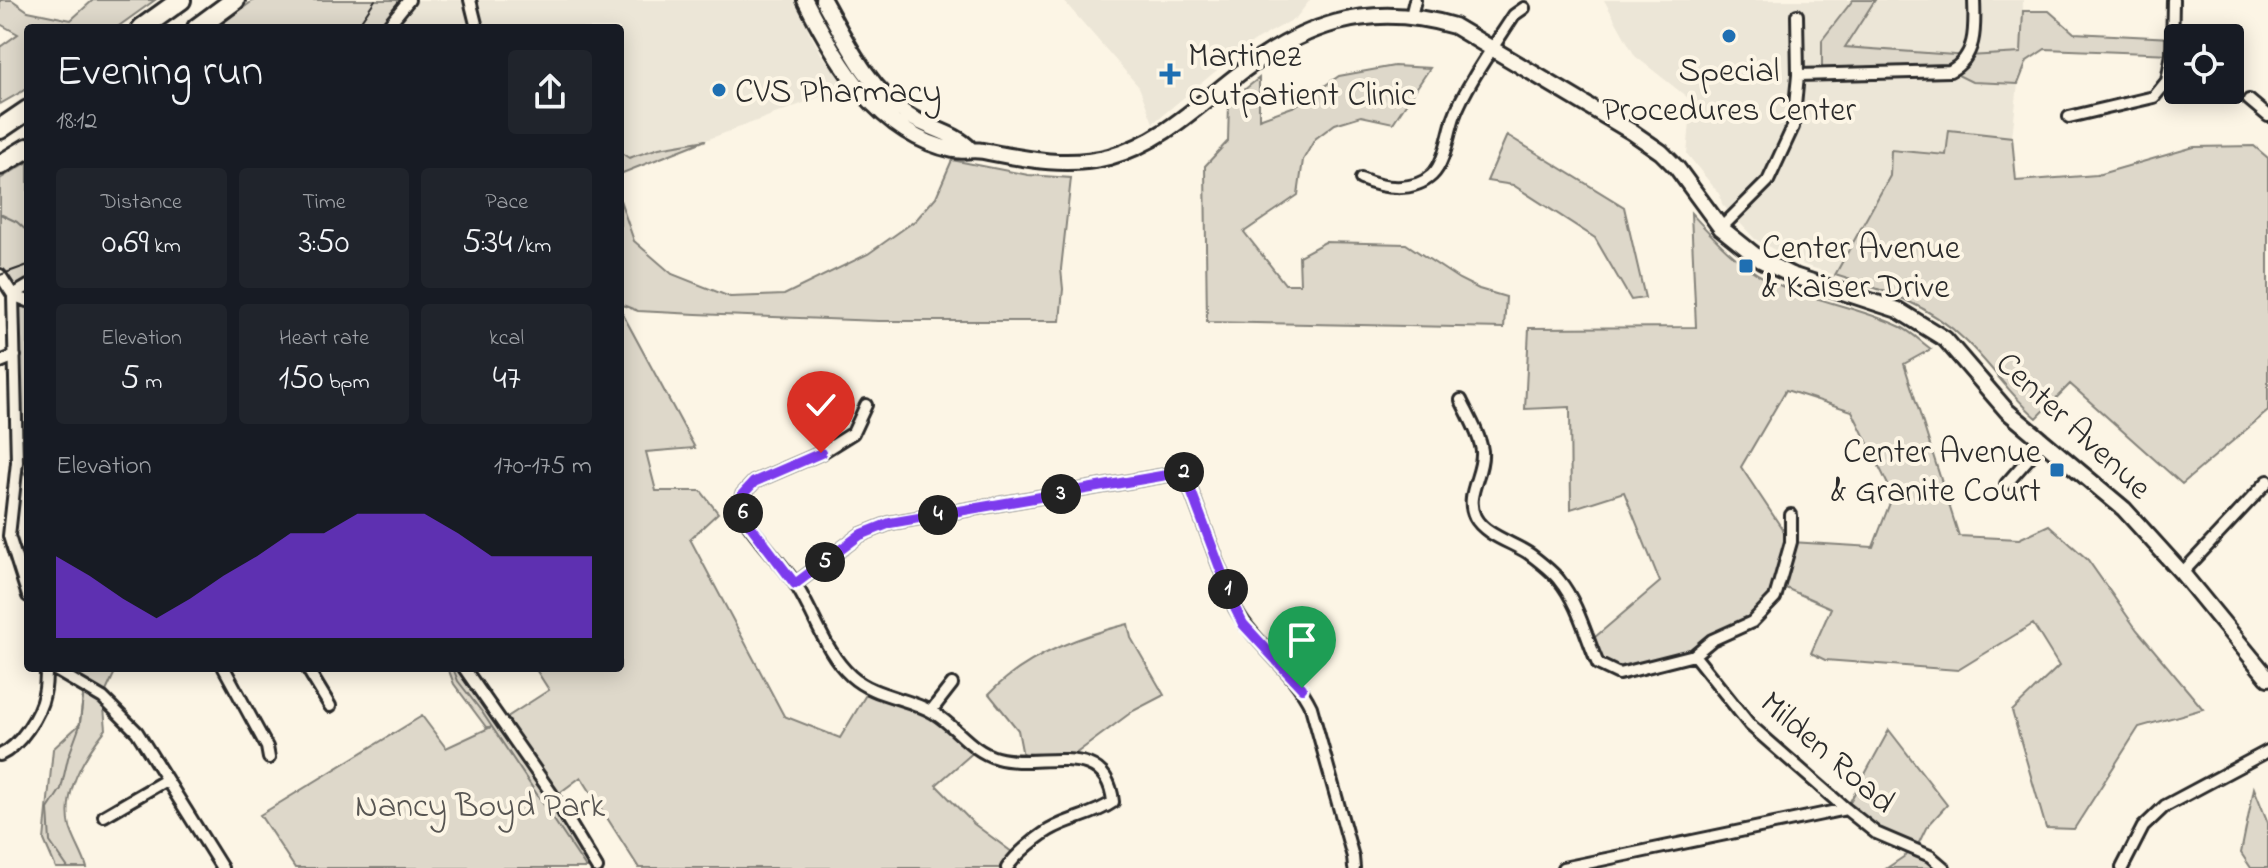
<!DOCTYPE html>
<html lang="en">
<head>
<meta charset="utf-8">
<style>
	body { margin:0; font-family:"Indie Flower",sans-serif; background:#20242c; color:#f1f3f6; height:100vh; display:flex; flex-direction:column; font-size:30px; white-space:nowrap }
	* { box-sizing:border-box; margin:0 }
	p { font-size:26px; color:#9ea1a6 }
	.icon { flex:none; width:44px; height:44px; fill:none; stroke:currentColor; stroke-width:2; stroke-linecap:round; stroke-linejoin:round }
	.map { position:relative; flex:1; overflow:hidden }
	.panel { position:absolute; left:24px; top:24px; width:600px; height:648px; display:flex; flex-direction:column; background:#171b24; border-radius:8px; box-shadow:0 4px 20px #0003 }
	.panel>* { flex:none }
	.tools { position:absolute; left:2164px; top:24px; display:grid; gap:16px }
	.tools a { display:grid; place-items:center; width:80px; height:80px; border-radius:8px; background:#171b24; box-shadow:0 4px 20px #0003; font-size:40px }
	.pin { position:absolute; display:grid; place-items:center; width:68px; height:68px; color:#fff; margin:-82px -34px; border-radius:50% 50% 50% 0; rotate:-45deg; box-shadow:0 0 8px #0007 }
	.pin .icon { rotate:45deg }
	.km { position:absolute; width:40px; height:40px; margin:-20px; border-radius:50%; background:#222; color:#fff; font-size:22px; line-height:40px; text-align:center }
	.round { display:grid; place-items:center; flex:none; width:84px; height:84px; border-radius:8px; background:#20242c }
	.summary { display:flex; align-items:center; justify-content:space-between; height:136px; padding:0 32px }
	h1 { font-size:44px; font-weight:600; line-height:60px }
	.stats { display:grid; grid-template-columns:repeat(3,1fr); gap:12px; height:136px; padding:8px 32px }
	.stats div { display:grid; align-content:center; border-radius:8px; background:#20242c; text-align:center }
	.stats b { font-size:34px; font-weight:600 }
	.stats small { font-size:22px; font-weight:400 }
	.stats p { font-size:22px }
	.chart { height:224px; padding:16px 32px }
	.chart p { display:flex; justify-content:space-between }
	.chart svg { width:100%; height:144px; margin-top:8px; fill:#7c3aed; opacity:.7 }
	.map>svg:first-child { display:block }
	.built { fill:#ece6d7 }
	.green { fill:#ded8ca; stroke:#84827a; stroke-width:2; fill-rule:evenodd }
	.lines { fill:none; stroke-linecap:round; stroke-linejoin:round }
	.stream { stroke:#7d7b74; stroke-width:2 }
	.street-casing { stroke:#2b2b2b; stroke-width:16 }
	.secondary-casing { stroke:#2b2b2b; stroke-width:20 }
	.highway-casing { stroke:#2b2b2b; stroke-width:24 }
	.street { stroke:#fcf5e5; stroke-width:10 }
	.secondary { stroke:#fcf5e5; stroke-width:14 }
	.highway { stroke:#fcf5e5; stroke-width:18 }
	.rail { stroke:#2b2b2b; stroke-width:2 }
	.route-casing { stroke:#fff; stroke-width:16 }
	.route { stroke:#7c3aed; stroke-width:10 }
	.poi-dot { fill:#1f6fb2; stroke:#fcf5e5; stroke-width:3 }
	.labels { text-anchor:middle; stroke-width:8; stroke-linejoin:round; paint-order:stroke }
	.poi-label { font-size:34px; fill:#2b2b2b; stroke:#fcf5e5; text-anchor:start }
	.street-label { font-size:34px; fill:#2b2b2b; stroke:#fcf5e5 }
	.park-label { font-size:34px; fill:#585653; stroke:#fcf5e5 }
</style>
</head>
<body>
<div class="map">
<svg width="2268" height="868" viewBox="0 0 2268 868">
	<rect width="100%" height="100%" fill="#fcf5e5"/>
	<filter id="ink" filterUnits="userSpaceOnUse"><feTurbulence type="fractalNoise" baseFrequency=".0125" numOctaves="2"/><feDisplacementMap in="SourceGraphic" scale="16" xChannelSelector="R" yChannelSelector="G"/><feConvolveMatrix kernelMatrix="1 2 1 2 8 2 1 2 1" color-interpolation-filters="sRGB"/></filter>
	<g filter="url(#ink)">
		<!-- built -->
		<path class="built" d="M409,0H796L808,23V30L823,57L833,66L846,87L706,140L659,148L629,158L620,152V28H393L388,25Z
			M1063,0H1310L1296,18L1258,39L1228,61L1153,123L1139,87Z
			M1604,0H1853L1822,40V74L1950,71L1972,82L2018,84L2012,137L1950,130L1947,155L1890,176L1835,275L1798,263L1755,239L1722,204L1720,195L1687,154L1692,101L1635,56Z
			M1875,0H2023L2022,53L1968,56L1844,47Z"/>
		<!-- green -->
		<path class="green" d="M0,0H12L28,11L71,20L93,0H155L116,28H28V88L0,104V47L18,34L0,24Z
			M254,0H409L386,28H216Z
			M1853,0H1875L1845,47L1968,56L2021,53L2023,11H2049L2074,33L2172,38V54L2045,49L2027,61L2018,84L1972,82L1950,71L1822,74V40Z
			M1394,66L1430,68L1393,123L1361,116L1335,124L1315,139L1303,160L1298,195L1244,232L1285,284H1300L1299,256L1325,242L1406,244L1459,279L1479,289L1506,297L1504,328L1207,322L1205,166L1228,141L1229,102L1259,78V119L1295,106L1339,76Z
			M1949,130L2012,137L2016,181L2097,175L2194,147L2254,146L2268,158V411L2182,484L2070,384L2037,418C2010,395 1992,366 1966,341C1929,304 1884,290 1835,275L1890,176L1891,150L1946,155Z
			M1507,135L1624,207L1645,298L1631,300L1595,238L1513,185L1487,181Z
			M706,140L620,174V152L629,158L659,148Z
			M952,160L1028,175L1071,178L1061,269L1063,289L1060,321H879L696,314L638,311L620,304V200L634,241L672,274L730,297L784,295L868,254L916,220L936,197Z
			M28,162V478L17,462L13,295L0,275V179Z
			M1691,213C1714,238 1736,263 1766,279C1809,301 1858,306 1901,327C1913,333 1921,342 1931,349L1904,364L1959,536L2019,539L2049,525L2088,560L2137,630L2203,709L2139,727L2074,829L2046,828L2012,711L2059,666L2033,624L1958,670L1825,660L1811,653L1831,608L1779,585L1752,622L1694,655L1619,674L1598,664L1588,643L1660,582L1624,492L1571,509L1570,407L1525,409L1529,328L1696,327ZM1786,390L1852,411L1893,495L1873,547L1791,542L1741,467Z
			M620,309L695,448L646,452L656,491H701L718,513L690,539L784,716L840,738L870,688L931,711L976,750L936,785L974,824L1016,855L1007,868H639L581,777L554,797L597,868H295L260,815L422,716L446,748L491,727H486L454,684L448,668H462L485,707L497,720L504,719L549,690L535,668H620Z
			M1128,624L1131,638L1164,695L1133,711L1067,760L1024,761L1018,730L989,694C1024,657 1079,636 1128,624Z
			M52,668H111L115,672L103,698L106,729C85,755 62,791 70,827C74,841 83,854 87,868H56L44,840L53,749L80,724L84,686Z
			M1889,730L1947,805L1926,828L1916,849L1942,868H1887L1914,850L1876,833L1846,809Z
			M2254,788L2268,823V868H2251L2241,853Z"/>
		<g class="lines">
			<!-- stream -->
			<path class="stream" d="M0,214L17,222L28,232
				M79,668V669
				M453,668L458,681L482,712L586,868
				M68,868L50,842L48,809L61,789L68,758L79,728L83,698"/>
			<!-- street casing -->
			<g class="street-casing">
				<path id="street" d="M470,0L477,28
					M1412,12L1415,0
					M386,28L409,0
					M1798,75L1950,71C1977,57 1975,27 1974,0
					M2249,100L2268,116
					M2069,117L2154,97L2167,81L2172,54L2173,0
					M1361,179C1382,188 1413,193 1432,175C1445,163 1448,135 1454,117C1464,88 1496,43 1514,15L1524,8
					M1721,228L1768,181L1793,127L1798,75L1797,15
					M0,275L13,295L17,462L9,536L28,596
					M13,295L28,286
					M13,295L28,301
					M0,362L15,356
					M1461,400C1468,415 1480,435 1482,451C1484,474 1464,495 1475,517C1485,536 1515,543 1531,555C1540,562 1552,571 1559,580C1578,603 1586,637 1598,664L1619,674L1694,655L1712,640L1752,622L1775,598L1791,542V515
					M866,405L853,433L821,453L754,482L742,495C742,503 741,512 745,519C759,541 779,560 794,582C813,610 825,653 851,676C874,697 908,697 934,713C957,727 971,751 997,758C1037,770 1107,737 1113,802C1094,815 1074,817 1055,827C1040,834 1015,855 1007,868
					M2006,484L2042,443
					M2182,573L2268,481
					M795,584L860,535L890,523L1184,472L1235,608C1255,645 1293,669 1311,707L1353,857L1354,868
					M1694,655L1750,725L1846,809L1876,833L1930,856L1944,868
					M52,668L103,698L137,732L222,868
					M224,668L267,747L269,758
					M307,668L330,706
					M464,668L554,797L597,868
					M931,711L952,684
					M0,755C20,746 40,715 44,694C46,686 46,676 46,668
					M104,816L166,780
					M1563,868L1846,809
					M2122,868L2143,827L2165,806L2268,751"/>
			</g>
			<!-- secondary casing -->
			<g class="secondary-casing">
				<path id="secondary" d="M805,0C837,63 878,134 953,150C962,152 973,149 983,151C1025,159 1067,168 1109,157C1159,143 1192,111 1231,80C1300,25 1367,0 1454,26L1632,132L1661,152L1677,168L1721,228L1761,260L1791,275L1898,310L1945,339L2007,411L2124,509L2182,573L2268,678
					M823,0C846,41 868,89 909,116C927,128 956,133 970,149"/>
			</g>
			<!-- highway casing -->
			<g class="highway-casing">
				<path id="highway" d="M142,28L181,0
					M197,28L235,0
					M0,129L28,110
					M0,165L28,148"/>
			</g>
			<!-- street -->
			<use href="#street" class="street"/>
			<!-- secondary -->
			<use href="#secondary" class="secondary"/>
			<!-- highway -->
			<use href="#highway" class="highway"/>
			<!-- rail -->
			<path class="rail" d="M356,28L375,0
				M0,275L28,265"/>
		</g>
	</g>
	<g class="lines" filter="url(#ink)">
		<!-- route casing -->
		<g class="route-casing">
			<path id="route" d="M821,453L754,482L742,495L743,516L795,584L860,535L890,523L1184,472L1235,608L1243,624L1302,688"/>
		</g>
		<!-- route -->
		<use href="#route" class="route"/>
	</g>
	<!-- markers -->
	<g class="poi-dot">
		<circle cx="1729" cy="36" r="8"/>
		<path d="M1166 62h8v8h8v8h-8v8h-8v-8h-8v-8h8z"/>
		<circle cx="719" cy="90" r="8"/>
		<rect x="1738" y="258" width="16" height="16" rx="4"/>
		<rect x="2049" y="462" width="16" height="16" rx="4"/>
	</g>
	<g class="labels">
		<!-- poi labels -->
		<g class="poi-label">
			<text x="1188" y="66">Martinez<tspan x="1188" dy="39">Outpatient Clinic</tspan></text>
			<text x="1729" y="81" text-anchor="middle">Special<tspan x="1729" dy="39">Procedures Center</tspan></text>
			<text x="735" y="102">CVS Pharmacy</text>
			<text x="1762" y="258">Center Avenue<tspan x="1762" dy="39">&amp; Kaiser Drive</tspan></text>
			<text x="2041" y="462" text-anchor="end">Center Avenue<tspan x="2041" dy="39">&amp; Granite Court</tspan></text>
		</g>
		<!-- street labels -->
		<g class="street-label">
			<text transform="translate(2075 424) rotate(43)" y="12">Center Avenue</text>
			<text transform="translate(1829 751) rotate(41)" y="12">Milden Road</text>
		</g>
		<!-- park labels -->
		<g class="park-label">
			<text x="480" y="816">Nancy Boyd Park</text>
		</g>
	</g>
</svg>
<div class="tools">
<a><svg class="icon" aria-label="locate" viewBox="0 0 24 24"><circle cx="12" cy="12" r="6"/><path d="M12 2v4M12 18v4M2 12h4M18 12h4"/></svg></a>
</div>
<div class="pin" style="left:1302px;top:688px;background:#1e9e55"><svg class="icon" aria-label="arrive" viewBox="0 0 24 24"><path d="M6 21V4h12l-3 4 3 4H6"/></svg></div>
<div class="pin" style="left:821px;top:453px;background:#d93025"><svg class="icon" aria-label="check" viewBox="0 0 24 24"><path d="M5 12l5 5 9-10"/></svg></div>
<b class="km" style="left:1228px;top:589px">1</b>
<b class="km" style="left:1184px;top:472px">2</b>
<b class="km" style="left:1061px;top:494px">3</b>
<b class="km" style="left:938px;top:515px">4</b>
<b class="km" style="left:825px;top:562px">5</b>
<b class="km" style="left:743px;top:513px">6</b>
<section class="panel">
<div class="summary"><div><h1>Evening run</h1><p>18:12</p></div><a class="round"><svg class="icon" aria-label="share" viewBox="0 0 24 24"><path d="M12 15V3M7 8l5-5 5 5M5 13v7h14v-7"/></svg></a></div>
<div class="stats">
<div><p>Distance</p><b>0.69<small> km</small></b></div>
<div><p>Time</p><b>3:50</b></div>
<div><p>Pace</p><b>5:34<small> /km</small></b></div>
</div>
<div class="stats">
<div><p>Elevation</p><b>5<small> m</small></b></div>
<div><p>Heart rate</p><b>150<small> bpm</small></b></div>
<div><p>kcal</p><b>47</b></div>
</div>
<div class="chart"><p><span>Elevation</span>170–175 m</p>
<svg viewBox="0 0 160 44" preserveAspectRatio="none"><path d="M0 44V19L10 25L20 32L30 38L40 32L50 25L60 19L70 12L80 12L90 6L100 6L110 6L120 12L130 19L140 19L150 19L160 19V44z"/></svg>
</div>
</section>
</div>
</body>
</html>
